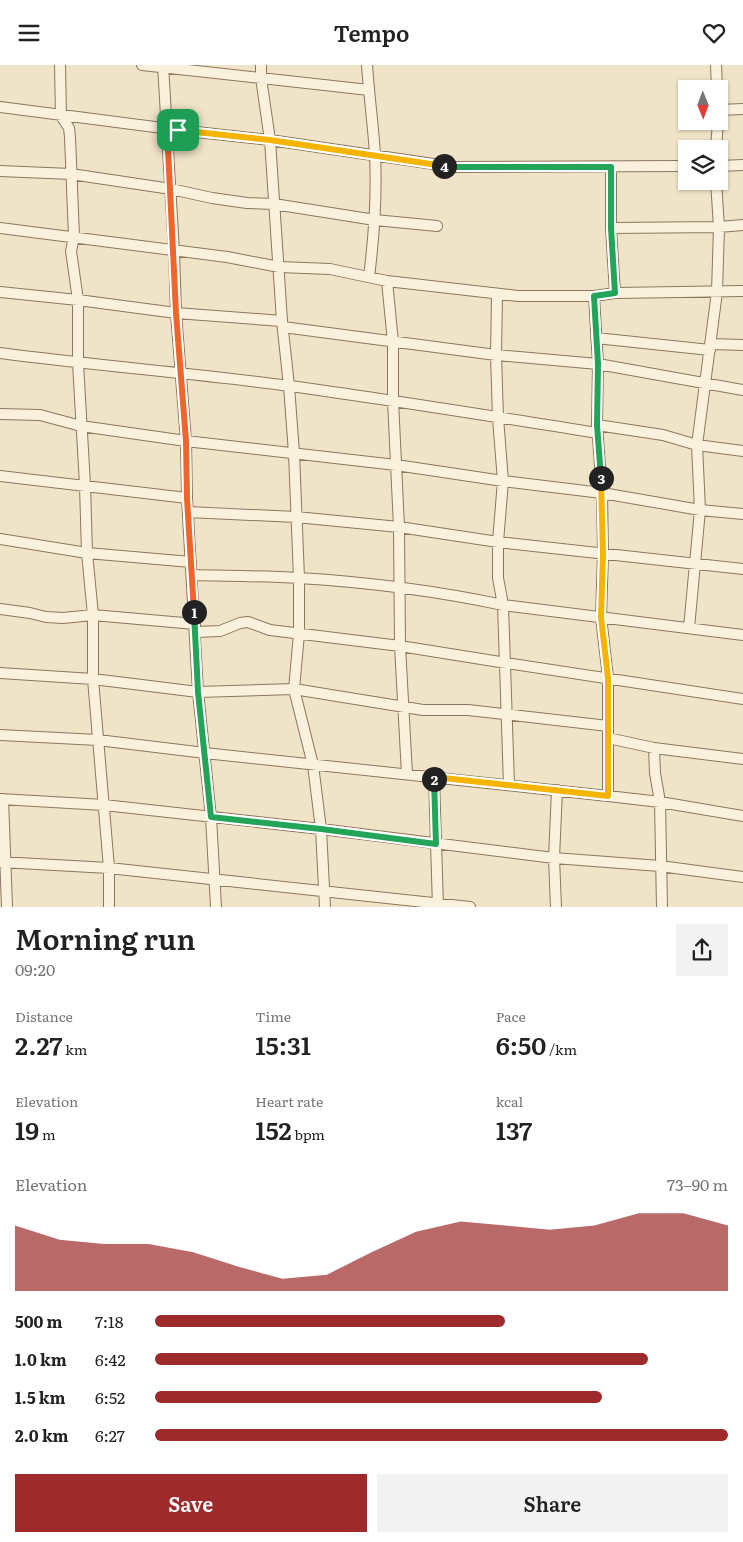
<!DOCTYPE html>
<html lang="en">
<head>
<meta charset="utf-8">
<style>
	body { margin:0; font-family:Literata,serif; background:#f2f2f2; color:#222; height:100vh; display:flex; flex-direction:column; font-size:19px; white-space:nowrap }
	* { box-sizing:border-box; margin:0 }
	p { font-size:16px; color:#767676 }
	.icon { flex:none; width:28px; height:28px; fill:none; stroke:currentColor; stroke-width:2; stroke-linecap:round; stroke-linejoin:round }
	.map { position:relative; height:842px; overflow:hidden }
	.sheet { display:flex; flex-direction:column; background:#fff; flex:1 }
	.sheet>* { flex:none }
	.needle { width:32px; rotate:179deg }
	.controls { position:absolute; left:678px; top:15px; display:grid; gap:10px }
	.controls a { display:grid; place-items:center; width:50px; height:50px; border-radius:0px; background:#fff; box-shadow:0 1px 4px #0004; font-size:25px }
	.pin { position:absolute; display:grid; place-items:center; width:42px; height:42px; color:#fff; margin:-21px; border-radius:10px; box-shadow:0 2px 8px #0006 }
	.km { position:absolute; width:25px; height:25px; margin:-12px; border-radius:50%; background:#222; color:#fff; font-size:14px; line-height:25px; text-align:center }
	.round { display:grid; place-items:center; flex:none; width:52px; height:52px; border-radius:0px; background:#f2f2f2 }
	.overview { display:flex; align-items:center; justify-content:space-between; height:85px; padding:0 15px }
	h1 { font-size:28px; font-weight:600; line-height:38px }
	.stats { display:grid; grid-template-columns:repeat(3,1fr); gap:8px; height:85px; padding:5px 15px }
	.stats div { display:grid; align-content:center }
	.stats b { font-size:25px; font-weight:600 }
	.stats small { font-size:14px; font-weight:400 }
	.stats p { font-size:14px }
	.chart { height:140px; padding:10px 15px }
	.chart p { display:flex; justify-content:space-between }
	.chart svg { width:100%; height:90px; margin-top:5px; fill:#9e2a2b; opacity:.7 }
	.button { display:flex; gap:10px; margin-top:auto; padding:10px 15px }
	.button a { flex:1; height:58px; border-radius:0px; background:#9e2a2b; color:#fff; font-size:20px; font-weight:600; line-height:58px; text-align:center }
	.button a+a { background:#f2f2f2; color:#222 }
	ul { padding:0 15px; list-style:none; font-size:16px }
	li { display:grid; grid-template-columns:80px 60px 1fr; align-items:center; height:38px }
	li i { height:12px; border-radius:6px; background:#9e2a2b }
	header { display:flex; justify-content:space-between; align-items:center; height:65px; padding:0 15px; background:#fff; font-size:22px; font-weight:600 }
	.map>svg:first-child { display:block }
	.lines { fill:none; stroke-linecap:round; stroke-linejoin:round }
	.minor-casing { stroke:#8d765c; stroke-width:12 }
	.minor { stroke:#faf1dc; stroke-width:10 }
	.split-1-casing { stroke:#fff; stroke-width:10 }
	.split-2-casing { stroke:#fff; stroke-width:10 }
	.split-3-casing { stroke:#fff; stroke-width:10 }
	.split-4-casing { stroke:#fff; stroke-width:10 }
	.split-5-casing { stroke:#fff; stroke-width:10 }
	.split-1 { stroke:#f0652b; stroke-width:6 }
	.split-2 { stroke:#22a559; stroke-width:6 }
	.split-3 { stroke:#f5b400; stroke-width:6 }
	.split-4 { stroke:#22a559; stroke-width:6 }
	.split-5 { stroke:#f5b400; stroke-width:6 }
</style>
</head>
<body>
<header><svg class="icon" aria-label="menu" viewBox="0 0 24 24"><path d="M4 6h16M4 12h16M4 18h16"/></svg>Tempo<svg class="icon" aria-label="heart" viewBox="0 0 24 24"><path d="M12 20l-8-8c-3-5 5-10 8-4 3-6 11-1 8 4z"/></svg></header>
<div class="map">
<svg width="743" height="842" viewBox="0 0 743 842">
	<rect width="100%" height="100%" fill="#f0e4c8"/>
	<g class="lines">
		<!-- minor casing -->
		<g class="minor-casing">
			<path id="minor" d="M60,0L61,51L69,63L70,72L74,172L71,186L78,235V298L85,420L87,488L93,550V614L109,803V842
				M142,0L369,25
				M163,0L174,186L176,248L186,376L187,433L198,627L211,752L216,842
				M261,0V13L270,75L282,256L289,321L294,388L299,513V569L294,624L313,700L321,764L325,842
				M367,0C369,30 373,59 375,89C377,130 374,172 369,212
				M716,0L717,24
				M0,42L178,65L270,75L454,102L686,101
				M719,45L743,44
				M716,84L718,56
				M719,101L743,100
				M611,102V163L615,228
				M0,106L71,109L171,124L212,133L247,138L274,139L375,155L437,161
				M0,163L227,192L279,202L330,204L387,216L518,231H594L615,228L743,226
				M611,163L719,162L743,160
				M387,216L393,277V335L399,462L400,581L407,709
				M0,227L78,235L176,248L282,256
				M497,229L496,290L498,353L503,416L498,477V513L503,540L509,720
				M594,231L598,299L597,360L602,428L603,489L601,552L608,613V731
				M283,262L496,290L598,299L743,325
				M596,273L710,285
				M711,279L743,280
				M0,288C97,301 194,308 290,321C393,335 496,352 598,368
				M0,349L40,350L81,361L186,376L396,400L503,416L602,428L700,445L743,449
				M597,360L663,370L697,380L743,386
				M0,411L187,433
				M188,447L296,452L399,462L498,477L743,504
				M0,474L87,488L191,497
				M192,510C227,511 263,511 299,513C365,517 437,526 503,540L743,570
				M0,544L30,548L46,552L63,553L93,550L195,559
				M689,563L700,445L697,380L717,227L719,162L716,116
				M196,567L220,566L240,558L248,557L270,565L400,581L506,598L743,634
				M0,608L93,614L198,627L294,624L423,645H468L608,661
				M0,670L98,675L205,688L608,731L660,737L743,751
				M608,673L654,683L743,694
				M654,683L655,708L660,737L662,842
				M434,712L438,842
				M0,734L104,740L321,764L554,793L660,801L743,812
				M3,734L7,842
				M0,797L109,803L470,842
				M556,842L554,793L557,725"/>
		</g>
		<!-- minor -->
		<use href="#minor" class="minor"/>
	</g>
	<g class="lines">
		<!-- split-1 casing -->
		<g class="split-1-casing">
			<path id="split-1" d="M178,65L167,63L176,248L186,376L187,433L194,547"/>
		</g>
		<!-- split-2 casing -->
		<g class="split-2-casing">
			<path id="split-2" d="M194,547L198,627L211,752L321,764L436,779L434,714"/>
		</g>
		<!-- split-3 casing -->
		<g class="split-3-casing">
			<path id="split-3" d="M434,714V712L608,731V613L601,552L603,489L601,413"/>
		</g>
		<!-- split-4 casing -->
		<g class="split-4-casing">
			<path id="split-4" d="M444,101L454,102H611V163L615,228L594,231L598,299L597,360L601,413"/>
		</g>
		<!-- split-5 casing -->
		<g class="split-5-casing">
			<path id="split-5" d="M178,65L270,75L444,101"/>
		</g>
		<!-- split-1 -->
		<use href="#split-1" class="split-1"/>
		<!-- split-2 -->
		<use href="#split-2" class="split-2"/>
		<!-- split-3 -->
		<use href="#split-3" class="split-3"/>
		<!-- split-4 -->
		<use href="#split-4" class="split-4"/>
		<!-- split-5 -->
		<use href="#split-5" class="split-5"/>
	</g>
</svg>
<div class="controls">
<a><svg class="needle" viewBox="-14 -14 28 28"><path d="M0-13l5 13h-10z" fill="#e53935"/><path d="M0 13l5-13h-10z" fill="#767676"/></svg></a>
<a><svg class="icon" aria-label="layers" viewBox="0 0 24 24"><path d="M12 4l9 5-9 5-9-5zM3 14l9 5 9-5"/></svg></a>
</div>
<div class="pin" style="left:178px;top:65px;background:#1e9e55"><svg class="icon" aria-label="arrive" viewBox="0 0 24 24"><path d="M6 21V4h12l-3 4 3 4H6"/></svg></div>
<b class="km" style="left:194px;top:547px">1</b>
<b class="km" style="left:434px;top:714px">2</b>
<b class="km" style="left:601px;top:413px">3</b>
<b class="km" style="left:444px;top:101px">4</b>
</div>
<section class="sheet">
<div class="overview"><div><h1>Morning run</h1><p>09:20</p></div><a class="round"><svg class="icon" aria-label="share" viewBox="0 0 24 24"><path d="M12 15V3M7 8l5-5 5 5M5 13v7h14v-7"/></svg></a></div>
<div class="stats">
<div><p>Distance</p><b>2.27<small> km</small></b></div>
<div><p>Time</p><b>15:31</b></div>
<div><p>Pace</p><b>6:50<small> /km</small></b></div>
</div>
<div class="stats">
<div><p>Elevation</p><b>19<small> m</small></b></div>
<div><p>Heart rate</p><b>152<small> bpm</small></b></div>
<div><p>kcal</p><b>137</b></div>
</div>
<div class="chart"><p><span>Elevation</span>73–90 m</p>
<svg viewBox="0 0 160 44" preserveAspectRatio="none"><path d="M0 44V12L10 19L20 21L30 21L40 25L50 32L60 38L70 36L80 25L90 15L100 10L110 12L120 14L130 12L140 6L150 6L160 12V44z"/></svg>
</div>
<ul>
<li><b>500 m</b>7:18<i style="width:61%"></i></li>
<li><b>1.0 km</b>6:42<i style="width:86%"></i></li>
<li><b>1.5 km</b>6:52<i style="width:78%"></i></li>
<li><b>2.0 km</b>6:27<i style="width:100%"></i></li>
</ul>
<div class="button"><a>Save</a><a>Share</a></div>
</section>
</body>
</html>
